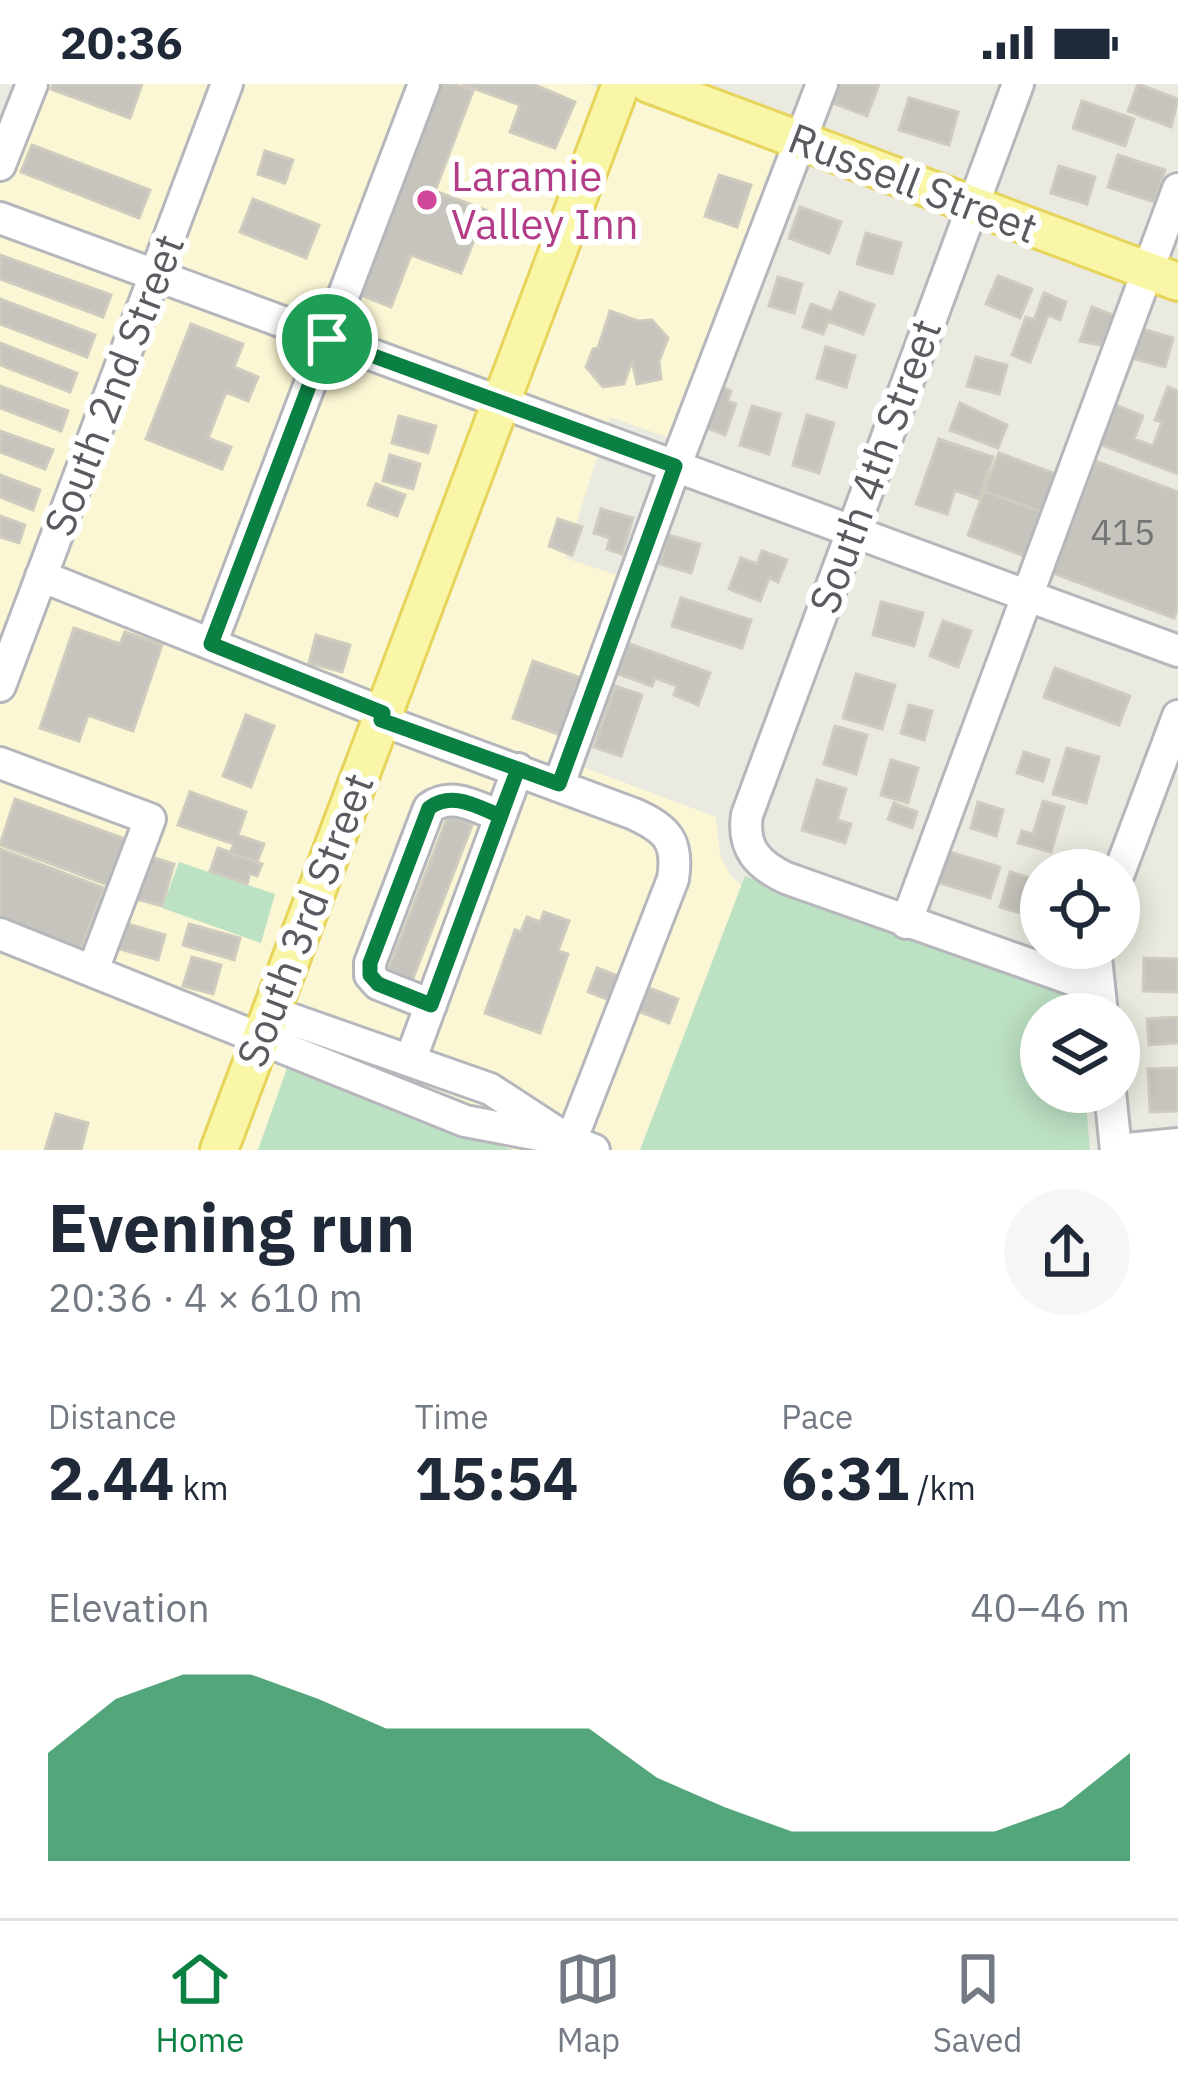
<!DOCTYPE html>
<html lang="en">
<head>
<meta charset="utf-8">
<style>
	body { margin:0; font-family:"IBM Plex Sans",sans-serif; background:#f6f6f7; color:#1f2937; height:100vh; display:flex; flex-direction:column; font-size:45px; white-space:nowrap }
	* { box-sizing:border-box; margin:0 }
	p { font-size:39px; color:#747a83 }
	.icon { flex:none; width:66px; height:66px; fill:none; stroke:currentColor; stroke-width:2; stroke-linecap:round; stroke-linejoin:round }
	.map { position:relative; height:1066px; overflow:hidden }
	.side { display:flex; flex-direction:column; background:#fff; flex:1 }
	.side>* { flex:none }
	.fabs { position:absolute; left:1020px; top:765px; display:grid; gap:24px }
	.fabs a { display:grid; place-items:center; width:120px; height:120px; border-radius:50%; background:#fff; box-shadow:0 6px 30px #0003; font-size:60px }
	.pin { position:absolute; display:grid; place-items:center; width:102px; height:102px; color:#fff; margin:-51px; border:6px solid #fff; border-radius:50%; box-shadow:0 3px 12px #0007 }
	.round { display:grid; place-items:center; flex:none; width:126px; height:126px; border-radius:63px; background:#f6f6f7 }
	.summary { display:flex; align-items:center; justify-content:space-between; height:204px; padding:0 48px }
	h1 { font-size:66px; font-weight:700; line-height:90px }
	.stats { display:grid; grid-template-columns:repeat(3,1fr); gap:18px; height:204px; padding:12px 48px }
	.stats div { display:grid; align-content:center }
	.stats b { font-size:60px; font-weight:700 }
	.stats small { font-size:33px; font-weight:400 }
	.stats p { font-size:33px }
	.chart { height:336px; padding:24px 48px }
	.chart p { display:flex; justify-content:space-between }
	.chart svg { width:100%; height:216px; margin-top:12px; fill:#0b8043; opacity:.7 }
	.status { display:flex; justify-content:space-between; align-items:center; height:84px; padding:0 60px; background:#fff; direction:ltr }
	.status svg { height:33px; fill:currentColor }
	.dock { display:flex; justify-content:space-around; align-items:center; height:168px; border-top:3px solid #e0e1e3; background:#fff; font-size:33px; color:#747a83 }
	.dock a { display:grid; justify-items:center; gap:6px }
	.dock .selected { color:#0b8043 }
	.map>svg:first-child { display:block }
	.commercial { fill:#fbf7d5 }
	.green { fill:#bde1c3 }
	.building { fill:#c6c4bd; stroke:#cfccbf; stroke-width:3 }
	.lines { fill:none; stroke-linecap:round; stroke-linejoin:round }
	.minor-casing { stroke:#b6b7bc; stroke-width:36 }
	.major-casing { stroke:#e6d45d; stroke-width:42 }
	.minor { stroke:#fff; stroke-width:30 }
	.major { stroke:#f9f7a7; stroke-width:36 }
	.route-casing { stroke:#fff; stroke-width:24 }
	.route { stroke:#0b8043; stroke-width:15 }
	.hotel-dot { fill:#d1479c; stroke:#fff; stroke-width:4.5 }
	.labels { text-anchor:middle; stroke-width:12; stroke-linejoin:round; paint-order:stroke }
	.number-label { font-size:36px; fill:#747577 }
	.hotel-label { font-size:42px; fill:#b23c85; stroke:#fff; text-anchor:start }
	.street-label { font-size:42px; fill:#595b60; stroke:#fff }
</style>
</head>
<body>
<div class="status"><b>20:36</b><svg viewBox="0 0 49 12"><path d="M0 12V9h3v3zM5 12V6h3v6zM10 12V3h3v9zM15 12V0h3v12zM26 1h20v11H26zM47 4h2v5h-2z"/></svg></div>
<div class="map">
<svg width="1178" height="1066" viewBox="0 0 1178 1066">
	<rect width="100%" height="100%" fill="#ebeae0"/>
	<!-- commercial -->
	<path class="commercial" d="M32,0H588L794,76L684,359L610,333L565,474L623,493L556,673L716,733L720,771L730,791L742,802L640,1066H513L288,984L258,1066H0V81Z"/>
	<!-- green -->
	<path class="green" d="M179,778L275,810L261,859L162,824Z
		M745,792L914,856L1066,908L1078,921L1079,930H1041V1008H1085L1090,1066H640Z
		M287,984L513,1066H258Z"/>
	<!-- building -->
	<path class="building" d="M53,0H142L130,34L51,5Z
		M436,0H454L473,7L435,107L486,126L461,189L411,171L391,223L358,210Z
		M462,0H533L575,18L555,64L510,48L520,21Z
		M837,0H879L867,32L830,18Z
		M1138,0L1178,15L1171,43L1128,27Z
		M909,14L958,28L949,61L899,46Z
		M1082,17L1134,35L1125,62L1073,44Z
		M32,61L150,106L139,134L21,88Z
		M265,67L293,76L285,99L258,90Z
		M1118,71L1165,86L1155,118L1108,103Z
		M1059,82L1095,93L1087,120L1051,109Z
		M719,91L751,101L737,143L705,132Z
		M253,115L319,141L306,174L240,148Z
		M800,123L841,138L829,169L789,154Z
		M866,149L901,159L892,190L857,180Z
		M0,171L111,211L103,233L0,195Z
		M998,192L1032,205L1020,234L986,220Z
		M778,193L802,200L794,229L769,222Z
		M840,208L874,221L863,250L828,237L823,250L803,243L811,220L832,228Z
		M1044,209L1066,218L1060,236L1048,231L1030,278L1012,271L1026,233L1034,236Z
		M0,215L95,251L87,273L0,240Z
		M1092,223L1118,233L1107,262L1080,257Z
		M610,227L638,237L652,236L668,254L659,277L661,295L637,300L632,277L624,300L603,303L586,283L593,265L598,264Z
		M191,240L243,260L234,283L258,293L248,317L226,308L208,354L231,363L222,385L146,355Z
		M1139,244L1173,254L1165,283L1131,274Z
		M0,259L77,289L70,308L0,281Z
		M826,263L855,272L846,303L817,294Z
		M976,273L1007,281L999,310L967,302Z
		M0,302L68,327L61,347L0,324Z
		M720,302L731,307L728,317L736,320L725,351L702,342Z
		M1168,303L1178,307V390L1096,359L1111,319L1143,332L1134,355L1153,362L1162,338L1155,336Z
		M960,319L1007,341L998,364L950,346Z
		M752,322L780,330L769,370L740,361Z
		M807,331L834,339L819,389L793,381Z
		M399,332L436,342L428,369L392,359Z
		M0,347L53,366L45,385L0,368Z
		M939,355L993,373L979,415L955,406L947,430L916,420Z
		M999,369L1061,392L1047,430L984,407Z
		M390,371L420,380L413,405L383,397Z
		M1095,377L1178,408V523L1174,534L1053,489Z
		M0,391L40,406L33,426L0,413Z
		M376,400L405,411L397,432L368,421Z
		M984,407L1047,430L1030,474L968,451Z
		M601,425L633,434L622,470L607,465L610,454L594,449Z
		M0,432L25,441L19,459L0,453Z
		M558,435L582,443L572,471L549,462Z
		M668,451L700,460L691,489L660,480Z
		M762,467L787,476L778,498L769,494L760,517L729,505L741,474L757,480Z
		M681,514L751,536L742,564L672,542Z
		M881,518L923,529L914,562L873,551Z
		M943,537L971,547L958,583L930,572Z
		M74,544L120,560L125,548L162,561L133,647L88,631L79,657L40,644Z
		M316,551L350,561L342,588L309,579Z
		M627,559L710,589L698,621L674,611L677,602L655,594L652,602L616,589Z
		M533,577L581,594L561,651L513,634Z
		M1055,584L1130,612L1119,641L1044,613Z
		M856,590L895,601L882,645L843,634Z
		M615,602L642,611L621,672L594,663Z
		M909,621L932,627L924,656L901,649Z
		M246,631L274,642L251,703L223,692Z
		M835,642L867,651L856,690L824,680Z
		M1067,664L1099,673L1086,719L1053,710Z
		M1024,668L1049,676L1043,697L1017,689Z
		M891,676L918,684L908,719L881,711Z
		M817,696L846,705L837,736L851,740L845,759L802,746Z
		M190,708L246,728L238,751L264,760L257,778L230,769L234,760L178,741Z
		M15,715L133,758L116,804L0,761Z
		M1043,717L1064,723L1051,768L1018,759L1022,747L1033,750Z
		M978,718L1003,726L996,752L971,744Z
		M894,719L917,728L912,744L888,735Z
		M448,732L472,741L412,897L388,887Z
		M218,764L262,780L257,792L250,789L247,800L210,787Z
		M0,765L104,804L78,871L0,841Z
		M943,766L1000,783L990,814L933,797Z
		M145,771L174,780L162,822L132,814Z
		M1010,788L1041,797L1038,834L1000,823Z
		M544,828L569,837L558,867L568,870L540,949L485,929L515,846L521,848L527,833L540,838Z
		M128,840L165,851L158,876L120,865Z
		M189,840L240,854L234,876L183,861Z
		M192,873L221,881L213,910L183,902Z
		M1144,874L1177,875L1178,908L1143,907Z
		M597,884L678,915L669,939L588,908Z
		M1178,933V959L1149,961L1147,935Z
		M1177,984L1178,1027L1150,1028L1148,985Z
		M56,1030L88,1039L81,1066H45Z"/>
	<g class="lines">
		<!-- minor casing -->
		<g class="minor-casing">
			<path id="minor" d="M1018,0L747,731C742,764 758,781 786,794L1074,896L1098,894
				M0,81L32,0
				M0,134L1178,567
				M41,492L383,629
				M211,560L424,0
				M0,602L227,0
				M381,636L634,730C667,745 679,757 673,795L571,1057
				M0,679L150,735L93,886
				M559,700L675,383L822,0
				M1119,789L1178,632
				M906,839L1178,105
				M0,850L465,1037L571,1057L594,1066
				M1095,864L1102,930
				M431,921L378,900L370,891V879L429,724C452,707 476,723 500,732
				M271,928L490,1005L556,1048
				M410,977L518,685
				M1110,1008L1116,1066
				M1117,1066L1178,1060"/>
		</g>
		<!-- major casing -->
		<g class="major-casing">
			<path id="major" d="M649,0L1178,198
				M219,1066L621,0"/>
		</g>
		<!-- minor -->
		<use href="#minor" class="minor"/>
		<!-- major -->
		<use href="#major" class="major"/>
	</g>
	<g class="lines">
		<!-- route casing -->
		<g class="route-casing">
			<path id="route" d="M327,255L211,560L383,629L381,636L518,685L431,921L378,900L370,891V879L429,724C452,707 476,722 500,732L518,685L559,700L675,382L327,255"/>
		</g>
		<!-- route -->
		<use href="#route" class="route"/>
	</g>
	<!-- markers -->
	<circle class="hotel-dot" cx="427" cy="116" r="12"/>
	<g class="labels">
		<!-- number labels -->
		<g class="number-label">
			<text x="1123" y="461">415</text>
		</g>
		<!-- hotel labels -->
		<g class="hotel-label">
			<text x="451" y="107">Laramie<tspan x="451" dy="48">Valley Inn</tspan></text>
		</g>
		<!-- street labels -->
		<g class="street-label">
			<text transform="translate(913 99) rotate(21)" y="15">Russell Street</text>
			<text transform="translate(114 301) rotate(-69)" y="15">South 2nd Street</text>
			<text transform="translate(875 382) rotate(-70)" y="15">South 4th Street</text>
			<text transform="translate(305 836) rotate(-69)" y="15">South 3rd Street</text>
		</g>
	</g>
</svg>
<div class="fabs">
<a><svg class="icon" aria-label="locate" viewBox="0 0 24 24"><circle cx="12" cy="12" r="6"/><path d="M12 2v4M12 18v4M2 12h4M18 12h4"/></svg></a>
<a><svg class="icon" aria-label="layers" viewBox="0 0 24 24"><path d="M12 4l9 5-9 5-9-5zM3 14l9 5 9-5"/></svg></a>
</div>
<div class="pin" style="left:327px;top:255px;background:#1e9e55"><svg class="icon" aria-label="arrive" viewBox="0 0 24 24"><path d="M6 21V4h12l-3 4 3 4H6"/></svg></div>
</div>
<section class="side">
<div class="summary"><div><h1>Evening run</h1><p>20:36 · 4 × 610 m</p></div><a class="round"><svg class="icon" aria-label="share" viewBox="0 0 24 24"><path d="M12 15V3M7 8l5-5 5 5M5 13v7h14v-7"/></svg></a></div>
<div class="stats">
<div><p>Distance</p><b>2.44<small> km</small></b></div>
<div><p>Time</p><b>15:54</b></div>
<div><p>Pace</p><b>6:31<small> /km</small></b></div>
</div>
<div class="chart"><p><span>Elevation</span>40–46 m</p>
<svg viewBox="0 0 160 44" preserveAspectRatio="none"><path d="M0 44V22L10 11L20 6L30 6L40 11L50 17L60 17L70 17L80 17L90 27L100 33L110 38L120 38L130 38L140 38L150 33L160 22V44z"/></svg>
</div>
</section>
<nav class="dock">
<a class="selected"><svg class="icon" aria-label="home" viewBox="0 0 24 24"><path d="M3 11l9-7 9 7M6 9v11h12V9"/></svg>Home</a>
<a><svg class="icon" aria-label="map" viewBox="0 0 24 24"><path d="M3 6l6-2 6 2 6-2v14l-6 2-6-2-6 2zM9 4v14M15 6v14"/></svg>Map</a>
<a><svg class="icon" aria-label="saved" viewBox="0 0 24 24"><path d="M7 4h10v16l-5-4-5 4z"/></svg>Saved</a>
</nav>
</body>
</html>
